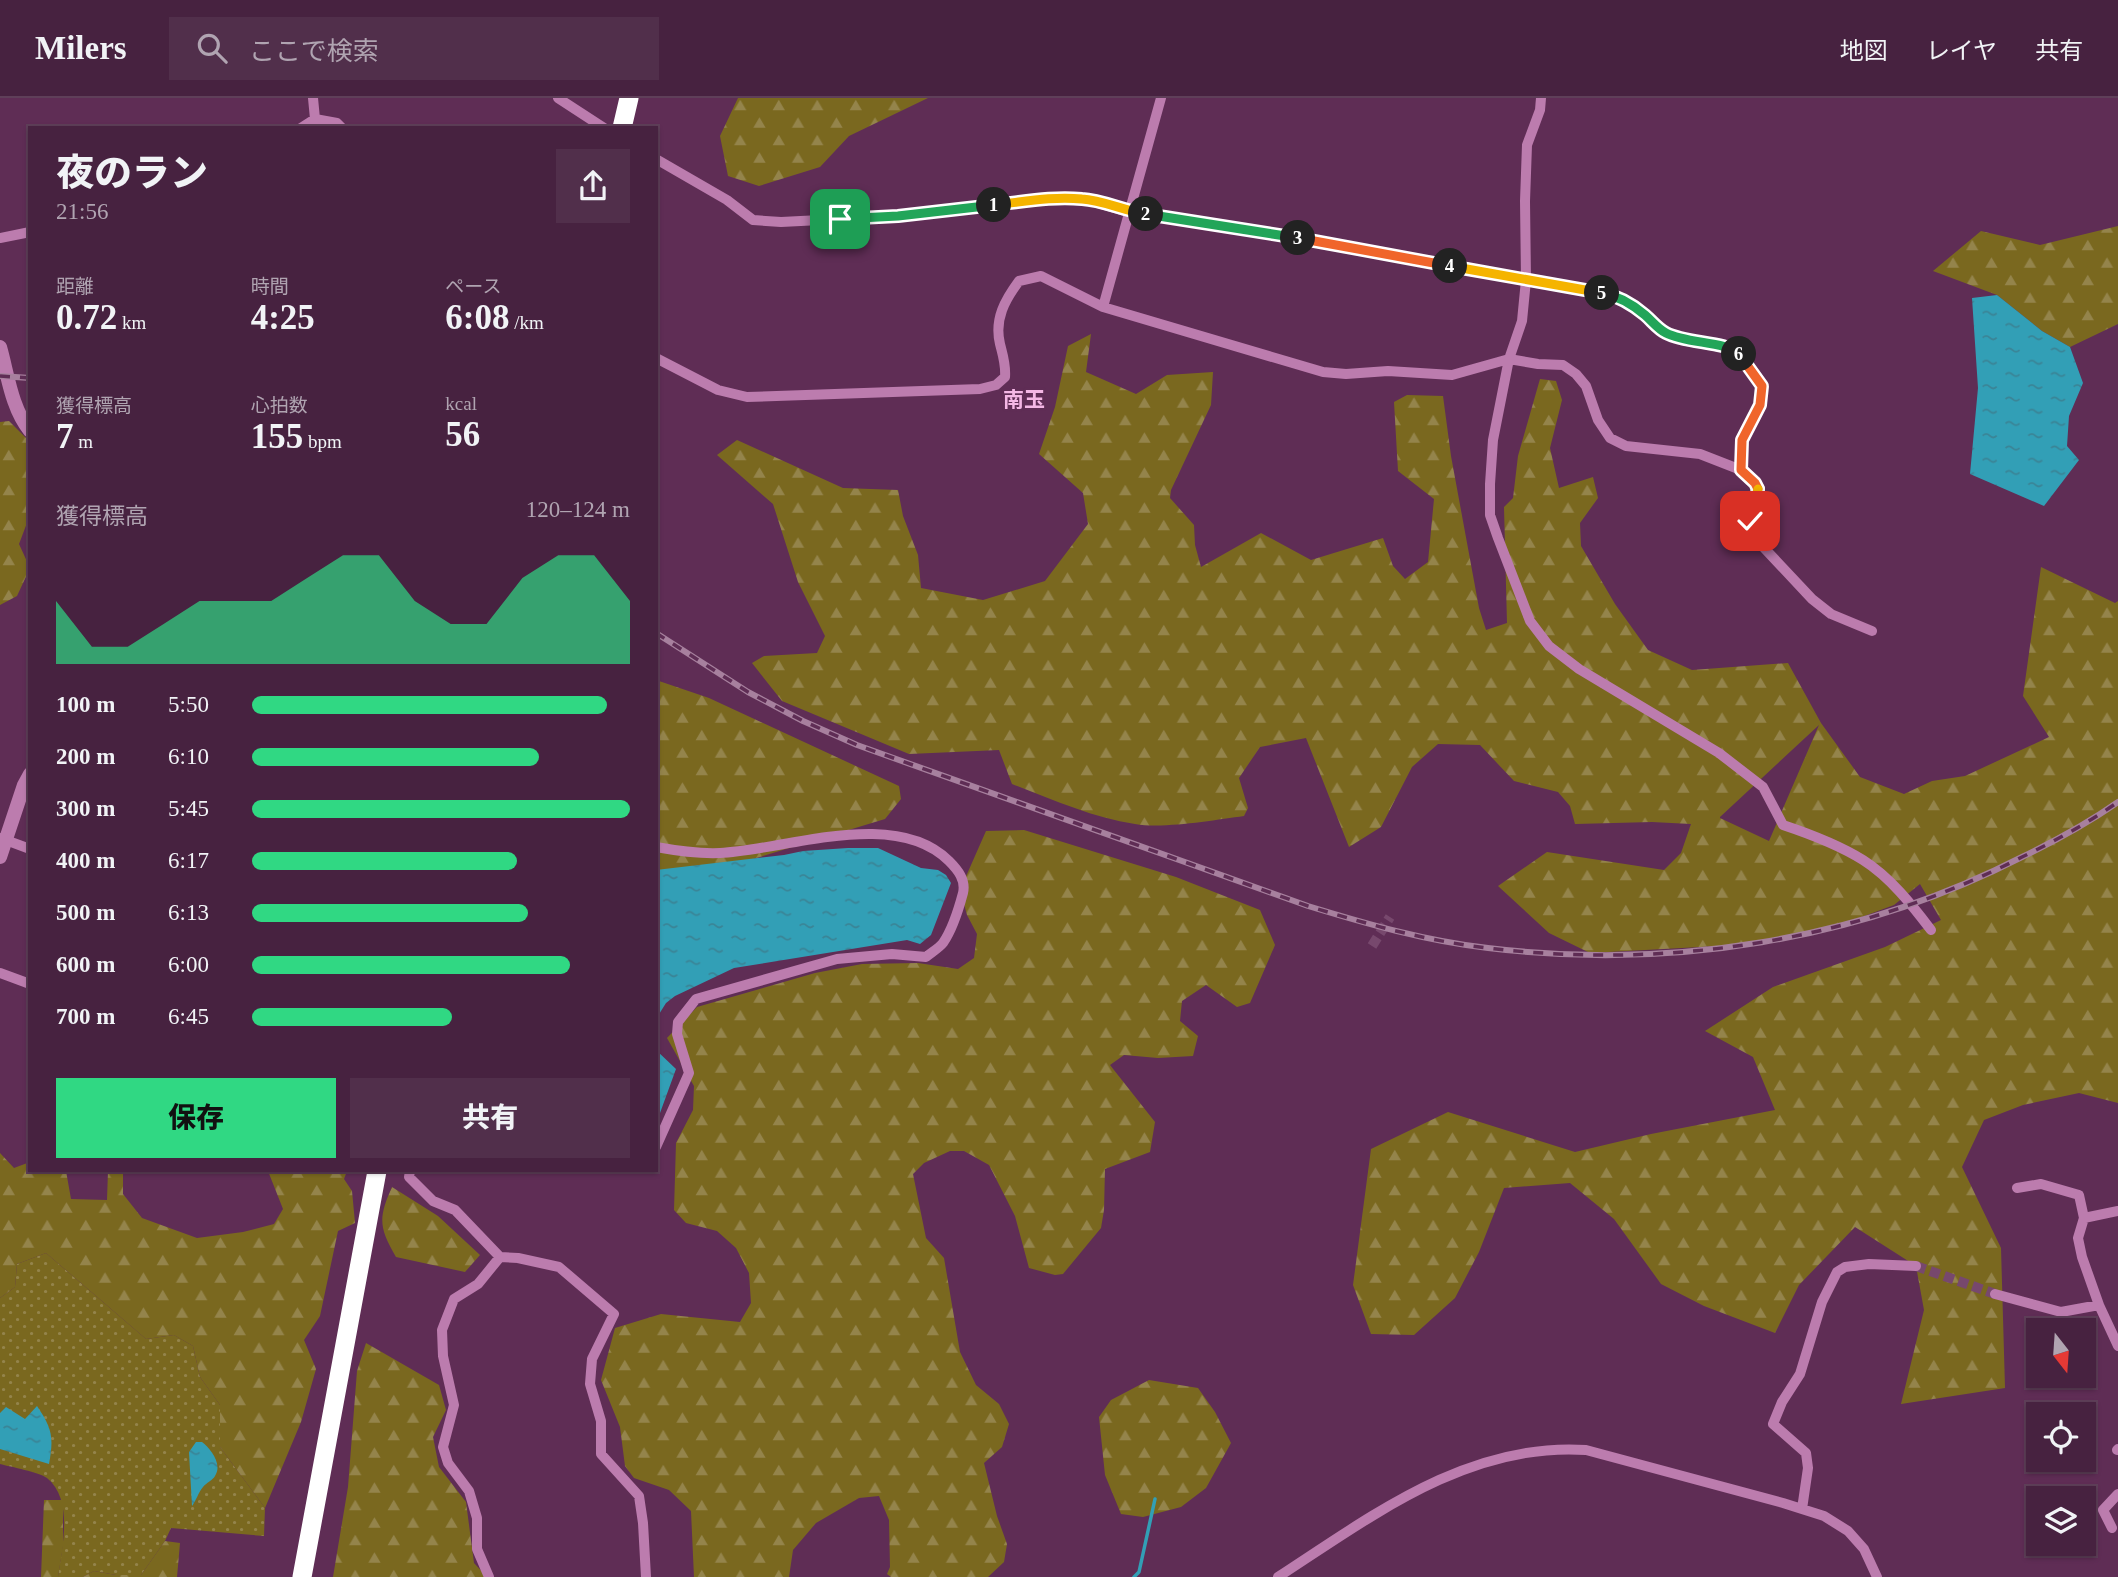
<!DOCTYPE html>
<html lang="ja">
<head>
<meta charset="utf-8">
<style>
	body { margin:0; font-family:"Times New Roman","Noto Sans JP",serif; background:#512f4b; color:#f1f3f6; height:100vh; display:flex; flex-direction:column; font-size:26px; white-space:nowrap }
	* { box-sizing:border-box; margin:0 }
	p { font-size:23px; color:#b0a4b1 }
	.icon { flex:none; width:38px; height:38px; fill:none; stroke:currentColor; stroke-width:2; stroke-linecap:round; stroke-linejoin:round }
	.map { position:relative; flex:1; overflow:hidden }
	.details { position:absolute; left:28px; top:28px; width:630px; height:1046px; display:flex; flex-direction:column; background:#472240; border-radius:0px; box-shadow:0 2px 5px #0004,0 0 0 2px #5f3f59 }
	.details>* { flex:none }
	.needle { width:46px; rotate:163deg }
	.tools { position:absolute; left:2026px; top:1220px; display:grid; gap:14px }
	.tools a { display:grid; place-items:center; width:70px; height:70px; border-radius:0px; background:#472240; box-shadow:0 2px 5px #0004,0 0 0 2px #5f3f59; font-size:35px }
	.pin { position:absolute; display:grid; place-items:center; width:60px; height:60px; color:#fff; margin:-30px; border-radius:14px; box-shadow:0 4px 10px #0006 }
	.km { position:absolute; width:35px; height:35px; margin:-18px; border-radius:50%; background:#222; color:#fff; font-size:19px; line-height:35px; text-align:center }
	.round { display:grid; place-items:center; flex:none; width:74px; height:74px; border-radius:0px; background:#512f4b }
	.overview { display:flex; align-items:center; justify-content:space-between; height:119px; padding:0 28px }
	h1 { font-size:38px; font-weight:800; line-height:52px }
	.metrics { display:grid; grid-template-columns:repeat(3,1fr); gap:10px; height:119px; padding:7px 28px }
	.metrics div { display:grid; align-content:center }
	.metrics b { font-size:35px; font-weight:800 }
	.metrics small { font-size:19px; font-weight:400 }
	.metrics p { font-size:19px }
	.chart { height:196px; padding:14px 28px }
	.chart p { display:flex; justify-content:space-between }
	.chart svg { width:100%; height:126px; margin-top:7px; fill:#30d883; opacity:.7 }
	.action { display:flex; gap:14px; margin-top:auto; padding:14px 28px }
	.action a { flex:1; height:80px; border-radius:0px; background:#30d883; color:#111; font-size:28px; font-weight:800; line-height:80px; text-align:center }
	.action a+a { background:#512f4b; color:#f1f3f6 }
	ul { padding:0 28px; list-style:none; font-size:23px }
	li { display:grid; grid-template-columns:112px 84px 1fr; align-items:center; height:52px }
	li i { height:18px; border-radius:9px; background:#30d883 }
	header { display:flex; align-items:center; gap:42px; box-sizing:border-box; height:98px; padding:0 35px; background:#472240; border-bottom:2px solid #5f3f59 }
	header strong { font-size:33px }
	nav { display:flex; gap:38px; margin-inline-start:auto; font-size:24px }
	.search { width:490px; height:63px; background:#512f4b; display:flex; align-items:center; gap:18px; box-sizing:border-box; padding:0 24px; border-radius:0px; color:#b0a4b1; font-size:26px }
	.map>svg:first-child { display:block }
	.grass { fill:url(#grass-dots) }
	.forest { fill:url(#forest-firs); fill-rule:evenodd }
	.water { fill:url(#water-ripples) }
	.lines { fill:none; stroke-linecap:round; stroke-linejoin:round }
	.stream { stroke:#329fb6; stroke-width:3.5 }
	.minor-tunnel { stroke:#77486d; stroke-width:10; stroke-dasharray:10 5; stroke-linecap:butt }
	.minor { stroke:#bc7cae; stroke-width:10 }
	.tertiary { stroke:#bc7cae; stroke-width:14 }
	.motorway { stroke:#fff; stroke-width:19 }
	.rail-casing { stroke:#a7809e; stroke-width:6 }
	.rail { stroke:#5f2d55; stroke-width:3.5; stroke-dasharray:10; stroke-linecap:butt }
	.split-1-casing { stroke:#fff; stroke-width:14 }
	.split-2-casing { stroke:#fff; stroke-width:14 }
	.split-3-casing { stroke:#fff; stroke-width:14 }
	.split-4-casing { stroke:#fff; stroke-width:14 }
	.split-5-casing { stroke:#fff; stroke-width:14 }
	.split-6-casing { stroke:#fff; stroke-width:14 }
	.split-7-casing { stroke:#fff; stroke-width:14 }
	.split-8-casing { stroke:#fff; stroke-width:14 }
	.split-1 { stroke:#22a559; stroke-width:9 }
	.split-2 { stroke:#f5b400; stroke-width:9 }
	.split-3 { stroke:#22a559; stroke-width:9 }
	.split-4 { stroke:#f0652b; stroke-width:9 }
	.split-5 { stroke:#f5b400; stroke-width:9 }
	.split-6 { stroke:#22a559; stroke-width:9 }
	.split-7 { stroke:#f0652b; stroke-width:9 }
	.split-8 { stroke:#f5b400; stroke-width:9 }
	.labels { text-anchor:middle; stroke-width:5; stroke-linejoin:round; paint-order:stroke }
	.quarter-label { font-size:21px; font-weight:bold; fill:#f4b7e5; stroke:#5f2d55 }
</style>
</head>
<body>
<header>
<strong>Milers</strong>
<div class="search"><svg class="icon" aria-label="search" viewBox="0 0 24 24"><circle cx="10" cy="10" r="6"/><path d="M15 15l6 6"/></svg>ここで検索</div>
<nav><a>地図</a><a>レイヤ</a><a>共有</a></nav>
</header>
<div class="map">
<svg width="2118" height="1479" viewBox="0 0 2118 1479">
	<defs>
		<pattern id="grass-dots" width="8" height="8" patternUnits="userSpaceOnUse" patternTransform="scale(1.75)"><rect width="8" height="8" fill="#7a681f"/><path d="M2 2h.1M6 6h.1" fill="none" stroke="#94844b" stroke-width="1.8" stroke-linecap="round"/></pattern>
		<pattern id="forest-firs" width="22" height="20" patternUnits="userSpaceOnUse" patternTransform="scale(1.75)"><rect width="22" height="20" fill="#7a681f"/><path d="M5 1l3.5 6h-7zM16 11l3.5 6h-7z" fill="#94844b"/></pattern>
		<pattern id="water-ripples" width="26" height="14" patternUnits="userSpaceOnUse" patternTransform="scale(1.75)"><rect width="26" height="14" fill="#329fb6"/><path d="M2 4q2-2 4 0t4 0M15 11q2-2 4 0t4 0" fill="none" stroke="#3a8496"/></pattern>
	</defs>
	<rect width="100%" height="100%" fill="#5f2d55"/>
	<!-- grass -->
	<path class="grass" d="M46,1155L146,1241L174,1237L193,1248L200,1279L220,1307V1349L265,1410L264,1438L171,1430L165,1443L141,1477H116L94,1473L83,1479H58C62,1449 74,1402 47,1380C39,1374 11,1369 0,1366V1200L15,1189L17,1166Z"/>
	<!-- forest -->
	<path class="forest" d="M738,0H928L849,38L820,69L759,88L728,78L720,38Z
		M2118,128V226L2070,249L2042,233L1997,197L1933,173L1981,133L2040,147Z
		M1091,236L1086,274L1136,296L1167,277L1213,274L1211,307L1171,392L1170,400L1194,427L1195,447L1201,469L1261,435L1311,462L1383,440L1393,468L1405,481L1428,464L1434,401L1398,373L1394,304L1407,297L1443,298L1451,358L1479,510L1486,532L1507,525L1504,409L1513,400L1518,358L1540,281L1556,283L1562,302L1550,350L1559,390L1593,379L1598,400L1580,425L1581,448L1615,506L1648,552L1692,572L1788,565L1821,625L1860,679L1904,696L1932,683L1965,678L2049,639L2023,598L2041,469L2115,505L2118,503V1005L2079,995L2023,1007L1984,1022L1962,1069L2001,1150L2005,1290L1901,1306L1924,1212L1916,1168L1855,1129L1799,1187L1775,1235L1704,1208L1661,1186L1614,1121L1570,1085L1504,1090L1479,1154L1455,1200L1414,1237L1371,1236L1353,1187L1371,1051L1448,1014L1575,1054L1651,1036L1775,1012L1753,959L1705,933L1773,889L1885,849L1941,822L1920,786L1894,807L1835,829L1737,847L1590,855L1549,835L1498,788L1547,754L1664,772L1681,755L1691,726L1652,724L1575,726L1570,708L1558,694L1514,683L1480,647L1438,646L1412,669L1381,729L1349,749L1306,640L1260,649L1239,680L1248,710L1244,718C1214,722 1164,731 1135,726C1093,720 1052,701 1012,686L999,652L909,656L782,603L752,565L764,558L817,555L825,538L798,484L773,406L717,357L737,342L843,390L898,392L903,418L918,457L921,490L983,502L1045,483L1088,426L1083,395L1039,356L1055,309L1068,248ZM1819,627L1769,743L1720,720V719Z
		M9,323L30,344V417L19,446L30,470L17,498L0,507V324Z
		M656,582L709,600L899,688L901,701L885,721L717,772H656Z
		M1024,732L1176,779L1260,812L1275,847L1250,905L1237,909L1206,887L1182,903L1180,923L1198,938L1193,958L1158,960L1124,957L1110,967L1155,1024L1150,1054L1105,1071L1104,1112L1101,1130L1063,1176L1055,1177L1029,1170L1015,1118L989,1067L964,1053H950L924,1065L913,1076L926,1140L944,1160L960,1254L976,1287L999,1306L1009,1326L1002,1349L984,1365L997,1418L1007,1446L1004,1464L988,1479H891L887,1476L890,1469L889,1422L879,1398L859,1400L816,1425L793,1452L789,1479H694L691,1413L669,1392L634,1380L625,1368L620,1329L601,1282L615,1230L661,1216L740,1224L751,1205L749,1175L736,1150L717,1133L686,1125L674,1112L676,1045L693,1012L694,988L667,940L697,909L815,875L862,866L918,865L958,871L974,860L977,836L967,817L960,792L986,733Z
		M0,1055L14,1070L30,1064V1073H66L71,1101L107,1102L108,1073H123V1096L142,1120L197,1140L243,1134L274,1126L283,1111L268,1073H347L344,1081L352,1093L355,1125L338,1133L320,1218L304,1242L316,1271L301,1324L265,1410L220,1349V1307L200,1279L193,1248L174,1237L146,1241L46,1155L17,1166L15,1189L0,1200Z
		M392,1089L438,1118L480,1157L465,1174L396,1159C379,1130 378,1120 392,1089Z
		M366,1245L439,1287L446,1312L433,1339L439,1369L466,1404L474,1465L487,1479H333L348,1389L357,1273Z
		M1149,1282L1198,1290L1215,1314L1231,1345L1206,1390L1181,1409L1143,1419L1121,1416L1105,1377L1099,1319L1111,1302Z
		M44,1402H63V1448L58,1479H41Z
		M165,1443L180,1445L177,1479H83L94,1473L116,1477H141Z"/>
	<!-- water -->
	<path class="water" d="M1997,197L2042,233L2070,249L2083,285L2069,318L2067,348L2079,362L2044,408L1970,376L1978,290L1972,200Z
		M848,750H878L921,770L938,772L946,777L951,785L931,837L920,846L907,842L734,870L675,898L666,905L656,921V772L784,757L803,753Z
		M656,952L676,971L660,1015L656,1013Z
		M37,1308C52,1330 54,1339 49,1366L0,1351V1315L6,1309L25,1321Z
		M196,1344H202C210,1350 223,1366 215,1378C213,1382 206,1385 203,1389C198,1395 196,1403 192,1408L189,1354Z"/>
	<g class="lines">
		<!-- stream -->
		<path class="stream" d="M1134,1479L1139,1474L1155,1401"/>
		<!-- minor-tunnel -->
		<path class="minor-tunnel" d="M1372,848L1390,819
			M1916,1168L1995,1196"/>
		<!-- minor -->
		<path class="minor" d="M313,0L315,21
			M558,0L604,30
			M1541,0L1540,12L1527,47L1525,103L1526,182L1522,223L1509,261L1493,342L1490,386V417L1498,440L1530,523L1549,548L1579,571L1719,655L1763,689L1783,727C1810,736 1839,747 1863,762C1890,779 1912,807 1931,832
			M301,30L315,21L337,25L342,30
			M656,61L727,102L753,122L781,124L899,118L1049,100L1084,101L1128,114L1349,149L1616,197L1643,215L1664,234L1687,243L1733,251L1746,264L1762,288L1760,307L1742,343L1741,372
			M0,140L30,134
			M1103,209L1161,0
			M656,260L718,292L747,299L980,291L996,287L1005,279C1006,266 1003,258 1000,246C994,221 1005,202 1019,183L1041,178L1103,209L1323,274L1346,276L1388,273L1452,277L1509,261L1538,266L1563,267L1576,276L1586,288L1598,322L1610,340L1626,348L1700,356L1741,372L1755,385L1758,392L1750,423L1752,437L1812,501L1831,516L1872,533
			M0,740L30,751
			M656,749C678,753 698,756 720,755C786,752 895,709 949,763C958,772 966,782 963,795C959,810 952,832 943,845C939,850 932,854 926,859L892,856L837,861L696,901L678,924L677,936L689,975L656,1049
			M0,875L30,886
			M410,1073L409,1079L433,1103L455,1112L500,1159L518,1160L559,1169L614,1216L592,1261L590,1286L601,1323V1356L639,1398L643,1425L646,1479
			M2017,1090L2041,1086L2079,1097L2084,1120L2078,1140L2082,1159L2099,1207
			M2084,1120L2118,1113
			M1995,1196L2061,1214L2099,1207L2118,1248
			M2117,1352L2118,1351
			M1802,1411L1808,1370L1806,1355L1773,1326L1782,1304L1800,1276L1822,1204L1837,1174L1845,1169L1869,1166L1916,1168
			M2112,1430L2103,1412L2118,1396
			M489,1479L477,1451V1420L469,1393L448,1365L443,1349L454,1307L443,1258L442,1232L454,1201L478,1186L500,1159
			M1278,1479C1372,1418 1468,1344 1586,1352L1783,1405L1824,1418L1848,1433L1864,1451L1877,1479"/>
		<!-- tertiary -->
		<path class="tertiary" d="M0,249C8,277 11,309 30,333
			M0,759L24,687L30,676"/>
		<!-- motorway -->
		<path class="motorway" d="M622,30L629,0
			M302,1479L377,1073"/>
		<!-- rail casing -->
		<g class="rail-casing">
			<path id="rail" d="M0,278L30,280
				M656,535L748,594L803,623L857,647L1308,808C1367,826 1426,843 1488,850C1670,872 1858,843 2022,759C2055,743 2088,725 2118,704"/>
		</g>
		<!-- rail -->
		<use href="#rail" class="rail"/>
	</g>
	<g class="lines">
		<!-- split-1 casing -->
		<g class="split-1-casing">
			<path id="split-1" d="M840,121L898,118L994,107"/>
		</g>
		<!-- split-2 casing -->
		<g class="split-2-casing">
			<path id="split-2" d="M994,107C1023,104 1052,98 1082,101C1103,102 1124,113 1146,116"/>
		</g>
		<!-- split-3 casing -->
		<g class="split-3-casing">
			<path id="split-3" d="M1146,116L1298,140"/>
		</g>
		<!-- split-4 casing -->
		<g class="split-4-casing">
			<path id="split-4" d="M1298,140L1450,168"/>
		</g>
		<!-- split-5 casing -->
		<g class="split-5-casing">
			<path id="split-5" d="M1450,168L1602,195"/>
		</g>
		<!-- split-6 casing -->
		<g class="split-6-casing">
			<path id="split-6" d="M1602,195C1619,198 1632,206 1645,217C1652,223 1658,231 1666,235C1687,246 1726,243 1739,256"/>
		</g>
		<!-- split-7 casing -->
		<g class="split-7-casing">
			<path id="split-7" d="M1739,256L1762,288L1760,307L1742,342L1741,372L1755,385L1758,391"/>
		</g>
		<!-- split-8 casing -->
		<g class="split-8-casing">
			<path id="split-8" d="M1750,423L1758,391"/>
		</g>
		<!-- split-1 -->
		<use href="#split-1" class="split-1"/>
		<!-- split-2 -->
		<use href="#split-2" class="split-2"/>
		<!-- split-3 -->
		<use href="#split-3" class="split-3"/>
		<!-- split-4 -->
		<use href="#split-4" class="split-4"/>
		<!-- split-5 -->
		<use href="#split-5" class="split-5"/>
		<!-- split-6 -->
		<use href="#split-6" class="split-6"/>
		<!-- split-7 -->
		<use href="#split-7" class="split-7"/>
		<!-- split-8 -->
		<use href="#split-8" class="split-8"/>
	</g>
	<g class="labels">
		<!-- quarter labels -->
		<g class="quarter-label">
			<text x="1024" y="309">南玉</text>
		</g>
	</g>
</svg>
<div class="tools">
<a><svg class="needle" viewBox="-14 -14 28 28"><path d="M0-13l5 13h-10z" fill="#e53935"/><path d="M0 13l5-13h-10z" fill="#b0a4b1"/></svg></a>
<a><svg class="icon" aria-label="locate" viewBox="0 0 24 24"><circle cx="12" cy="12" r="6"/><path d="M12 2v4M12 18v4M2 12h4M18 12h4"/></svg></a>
<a><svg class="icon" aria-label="layers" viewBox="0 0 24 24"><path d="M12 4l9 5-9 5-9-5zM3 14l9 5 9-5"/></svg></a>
</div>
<div class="pin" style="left:840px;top:121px;background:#1e9e55"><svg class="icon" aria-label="arrive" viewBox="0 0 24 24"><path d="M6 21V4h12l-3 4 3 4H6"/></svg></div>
<div class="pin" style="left:1750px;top:423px;background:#d93025"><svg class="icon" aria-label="check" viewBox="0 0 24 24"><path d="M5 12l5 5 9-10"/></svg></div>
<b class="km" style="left:994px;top:107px">1</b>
<b class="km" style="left:1146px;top:116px">2</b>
<b class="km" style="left:1298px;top:140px">3</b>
<b class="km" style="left:1450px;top:168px">4</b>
<b class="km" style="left:1602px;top:195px">5</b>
<b class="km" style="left:1739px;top:256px">6</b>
<section class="details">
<div class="overview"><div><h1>夜のラン</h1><p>21:56</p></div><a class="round"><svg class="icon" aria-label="share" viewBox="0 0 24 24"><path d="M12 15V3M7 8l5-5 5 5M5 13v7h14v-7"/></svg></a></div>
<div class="metrics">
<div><p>距離</p><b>0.72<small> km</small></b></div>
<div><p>時間</p><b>4:25</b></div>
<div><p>ペース</p><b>6:08<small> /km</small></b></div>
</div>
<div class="metrics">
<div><p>獲得標高</p><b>7<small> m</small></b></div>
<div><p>心拍数</p><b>155<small> bpm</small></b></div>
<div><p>kcal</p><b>56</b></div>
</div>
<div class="chart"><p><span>獲得標高</span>120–124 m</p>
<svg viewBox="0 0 160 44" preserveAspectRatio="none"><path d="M0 44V22L10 38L20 38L30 30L40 22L50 22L60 22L70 14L80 6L90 6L100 22L110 30L120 30L130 14L140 6L150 6L160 22V44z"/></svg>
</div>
<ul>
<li><b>100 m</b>5:50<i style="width:94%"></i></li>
<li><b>200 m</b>6:10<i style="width:76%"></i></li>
<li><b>300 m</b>5:45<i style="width:100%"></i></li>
<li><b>400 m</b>6:17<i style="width:70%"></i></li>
<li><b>500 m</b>6:13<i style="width:73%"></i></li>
<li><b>600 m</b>6:00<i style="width:84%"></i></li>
<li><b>700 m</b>6:45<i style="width:53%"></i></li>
</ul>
<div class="action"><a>保存</a><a>共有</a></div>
</section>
</div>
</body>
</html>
